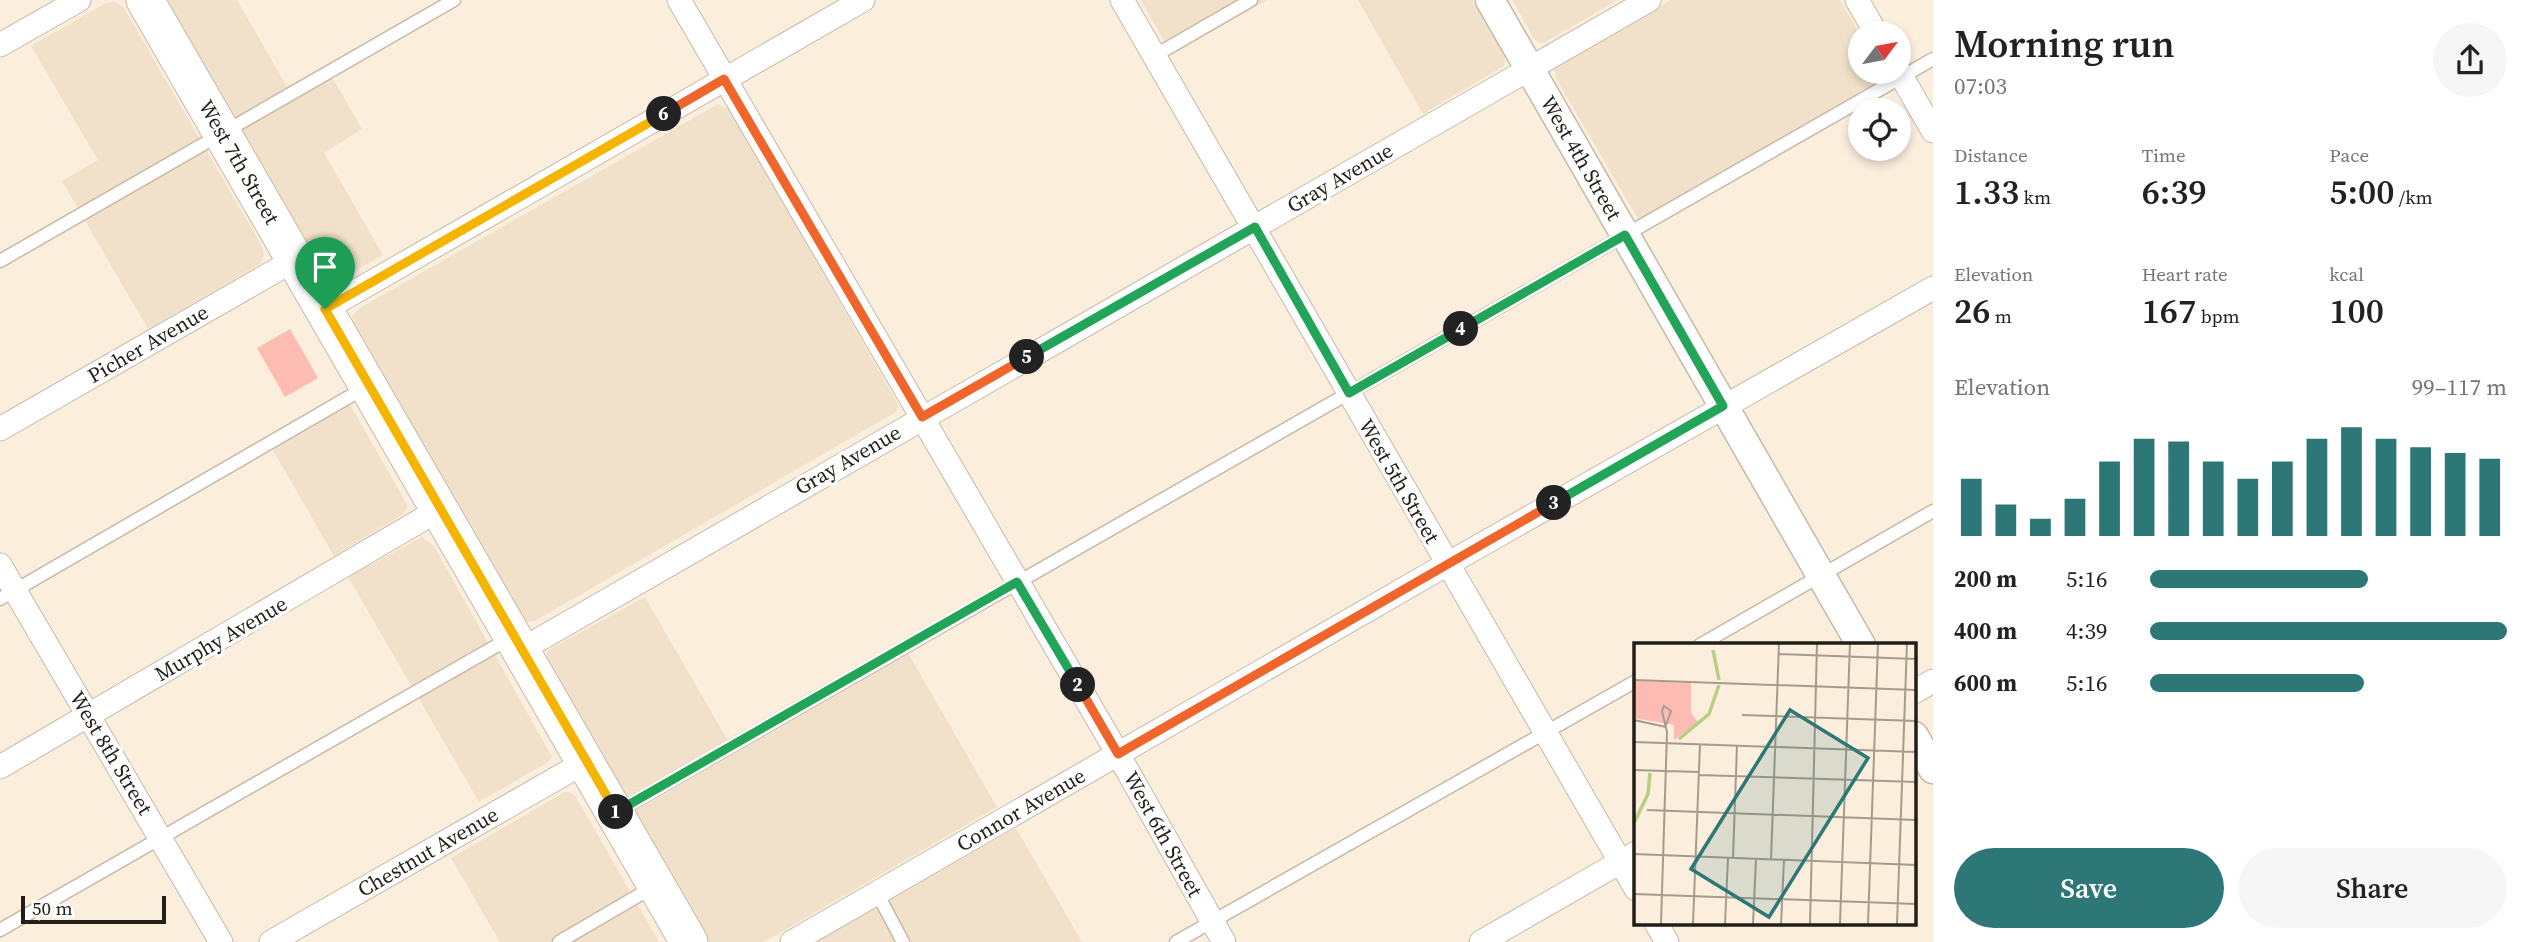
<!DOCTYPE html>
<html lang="en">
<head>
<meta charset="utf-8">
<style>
	body { margin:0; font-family:"Source Serif 4",serif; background:#f6f6f6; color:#222; height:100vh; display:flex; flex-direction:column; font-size:26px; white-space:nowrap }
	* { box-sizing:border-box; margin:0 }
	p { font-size:23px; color:#767676 }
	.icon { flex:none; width:38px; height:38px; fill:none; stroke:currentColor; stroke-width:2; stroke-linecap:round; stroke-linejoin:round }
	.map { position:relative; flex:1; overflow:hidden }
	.details { display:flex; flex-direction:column; background:#fff; width:595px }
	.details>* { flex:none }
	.needle { width:46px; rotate:58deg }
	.buttons { position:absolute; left:1848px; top:21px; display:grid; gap:14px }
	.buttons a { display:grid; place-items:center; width:63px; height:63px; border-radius:50%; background:#fff; box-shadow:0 4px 10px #0003; font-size:35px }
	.scale { position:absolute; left:21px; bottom:18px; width:145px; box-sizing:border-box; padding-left:7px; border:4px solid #221e18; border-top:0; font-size:19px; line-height:24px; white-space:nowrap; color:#221e18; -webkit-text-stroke:5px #fff; paint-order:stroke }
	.pin { position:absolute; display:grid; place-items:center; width:60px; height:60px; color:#fff; margin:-72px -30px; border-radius:50% 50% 50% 0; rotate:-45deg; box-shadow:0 0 7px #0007 }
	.pin .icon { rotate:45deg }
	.km { position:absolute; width:35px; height:35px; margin:-18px; border-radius:50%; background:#222; color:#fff; font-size:19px; line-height:35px; text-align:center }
	.round { display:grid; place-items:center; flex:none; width:74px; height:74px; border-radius:37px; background:#f6f6f6 }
	.head { display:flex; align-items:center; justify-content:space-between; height:119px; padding:0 21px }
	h1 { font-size:38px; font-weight:600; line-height:52px }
	.stats { display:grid; grid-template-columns:repeat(3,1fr); gap:10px; height:119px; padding:7px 21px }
	.stats div { display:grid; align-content:center }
	.stats b { font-size:35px; font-weight:600 }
	.stats small { font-size:19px; font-weight:400 }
	.stats p { font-size:19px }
	.chart { height:196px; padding:14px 21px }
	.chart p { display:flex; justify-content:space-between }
	.chart svg { width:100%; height:126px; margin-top:7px; stroke:#2d7777; stroke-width:6 }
	.action { display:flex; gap:14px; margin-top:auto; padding:14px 21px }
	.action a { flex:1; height:80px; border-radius:42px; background:#2d7777; color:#fff; font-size:28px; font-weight:600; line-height:80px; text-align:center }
	.action a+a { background:#f6f6f6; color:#222 }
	ul { padding:0 21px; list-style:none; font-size:23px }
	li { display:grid; grid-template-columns:112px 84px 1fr; align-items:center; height:52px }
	li i { height:18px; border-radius:9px; background:#2d7777 }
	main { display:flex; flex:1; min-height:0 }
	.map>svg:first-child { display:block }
	.built { fill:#f2e1ca }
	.green { fill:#fcbcb2 }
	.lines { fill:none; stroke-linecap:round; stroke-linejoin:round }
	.service-casing { stroke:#c5baa9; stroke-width:15 }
	.minor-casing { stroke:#c5baa9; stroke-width:25 }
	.tertiary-casing { stroke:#c5baa9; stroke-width:31 }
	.primary-casing { stroke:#c5baa9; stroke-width:39 }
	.service { stroke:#fff; stroke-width:12 }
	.minor { stroke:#fff; stroke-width:23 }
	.tertiary { stroke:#fff; stroke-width:28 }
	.primary { stroke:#fff; stroke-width:37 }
	.split-1-casing { stroke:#fff; stroke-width:14 }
	.split-2-casing { stroke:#fff; stroke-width:14 }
	.split-3-casing { stroke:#fff; stroke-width:14 }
	.split-4-casing { stroke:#fff; stroke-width:14 }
	.split-5-casing { stroke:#fff; stroke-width:14 }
	.split-6-casing { stroke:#fff; stroke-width:14 }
	.split-7-casing { stroke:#fff; stroke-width:14 }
	.split-1 { stroke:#f5b400; stroke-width:9 }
	.split-2 { stroke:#22a559; stroke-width:9 }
	.split-3 { stroke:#f0652b; stroke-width:9 }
	.split-4 { stroke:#22a559; stroke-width:9 }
	.split-5 { stroke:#22a559; stroke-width:9 }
	.split-6 { stroke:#f0652b; stroke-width:9 }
	.split-7 { stroke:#f5b400; stroke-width:9 }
	.labels { text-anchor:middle; stroke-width:7; stroke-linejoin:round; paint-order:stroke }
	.street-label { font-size:21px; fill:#221e18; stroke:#fff }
	.inset-river { fill:none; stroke:#b6cf83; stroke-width:3.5 }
	.inset-road { fill:none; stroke:#a49b8e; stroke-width:2 }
	.view { fill:#2d7777; fill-opacity:0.15; stroke:#2d7777; stroke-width:3.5 }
	.inset-edge { fill:none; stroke:#221e18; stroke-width:3.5 }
</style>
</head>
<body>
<main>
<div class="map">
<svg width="1933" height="942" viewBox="0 0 1933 942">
	<rect width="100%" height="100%" fill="#fbeedd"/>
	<!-- built -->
	<path class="built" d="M165,0H237L294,99L332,77L362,129L324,153L383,255L340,279L333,282L325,278Z
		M1141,0H1267L1172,55Z
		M1358,0H1473L1505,56L1504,66L1423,114Z
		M1512,0H1618L1545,42L1540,43L1535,40Z
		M1671,0H1840L1860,35V72H1881L1892,91L1645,231L1557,80L1554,69Z
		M115,2L124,8L263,248L264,255L260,264L148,329L62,181L98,160L31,46L106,3Z
		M718,104L730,110L895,399L898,404L896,412L535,621L528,622L524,620L354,328L352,316L360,308Z
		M344,394L408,506L402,515L334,556L266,438Z
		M422,537L434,546L552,757L547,763L479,802L348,577Z
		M645,597L728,741L901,641L997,807L764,942H706L547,661V652L550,649Z
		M565,792H570L576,797L659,942H500L451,858Z
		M1016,828L1082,942H815Z"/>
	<!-- green -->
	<path class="green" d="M290,329L318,378L285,397L257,348Z"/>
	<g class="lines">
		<!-- service casing -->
		<g class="service-casing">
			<path id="service" d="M1154,56L1251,0
				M0,261L454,0
				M0,599L366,387
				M1700,645L1933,511
				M618,811L1933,59
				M877,893L903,942
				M0,930L510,638
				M559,942L653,887
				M1176,942L1636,681"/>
		</g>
		<!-- minor casing -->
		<g class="minor-casing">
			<path id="minor" d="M679,0L1118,754L1224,942
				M1122,0L1636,889
				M1857,0L1876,33
				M0,45L79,0
				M1899,72L1933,131
				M325,309L863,0
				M0,429L296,259
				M0,565L221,942
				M521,650L1649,0
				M1914,692L1933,681
				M0,767L440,509
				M1656,923L1667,942
				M271,942L585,762
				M792,942L1430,574L1933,288
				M1481,942L1636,853"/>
		</g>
		<!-- tertiary casing -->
		<g class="tertiary-casing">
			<path id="tertiary" d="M1490,0L1861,645
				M1914,736L1933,769"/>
		</g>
		<!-- primary casing -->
		<g class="primary-casing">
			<path id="primary" d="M145,0L689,942"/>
		</g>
		<!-- service -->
		<use href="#service" class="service"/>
		<!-- minor -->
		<use href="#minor" class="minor"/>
		<!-- tertiary -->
		<use href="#tertiary" class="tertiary"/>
		<!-- primary -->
		<use href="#primary" class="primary"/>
	</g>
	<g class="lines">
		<!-- split-1 casing -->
		<g class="split-1-casing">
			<path id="split-1" d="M325,309L616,812"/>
		</g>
		<!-- split-2 casing -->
		<g class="split-2-casing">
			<path id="split-2" d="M616,812L1017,582L1078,685"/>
		</g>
		<!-- split-3 casing -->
		<g class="split-3-casing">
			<path id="split-3" d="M1078,685L1118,754L1554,503"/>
		</g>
		<!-- split-4 casing -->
		<g class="split-4-casing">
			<path id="split-4" d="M1461,329L1625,235L1723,406L1554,503"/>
		</g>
		<!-- split-5 casing -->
		<g class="split-5-casing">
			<path id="split-5" d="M1027,357L1255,227L1349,393L1461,329"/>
		</g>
		<!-- split-6 casing -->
		<g class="split-6-casing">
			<path id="split-6" d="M664,114L724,79L922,417L1027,357"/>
		</g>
		<!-- split-7 casing -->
		<g class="split-7-casing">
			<path id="split-7" d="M325,309L664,114"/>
		</g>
		<!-- split-1 -->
		<use href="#split-1" class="split-1"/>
		<!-- split-2 -->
		<use href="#split-2" class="split-2"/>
		<!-- split-3 -->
		<use href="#split-3" class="split-3"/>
		<!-- split-4 -->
		<use href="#split-4" class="split-4"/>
		<!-- split-5 -->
		<use href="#split-5" class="split-5"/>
		<!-- split-6 -->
		<use href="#split-6" class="split-6"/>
		<!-- split-7 -->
		<use href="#split-7" class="split-7"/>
	</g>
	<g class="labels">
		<!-- street labels -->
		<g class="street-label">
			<text transform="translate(1581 158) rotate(60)" y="7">West 4th Street</text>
			<text transform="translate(239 162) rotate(60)" y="7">West 7th Street</text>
			<text transform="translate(1340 178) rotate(-30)" y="7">Gray Avenue</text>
			<text transform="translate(148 344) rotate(-30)" y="7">Picher Avenue</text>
			<text transform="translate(848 460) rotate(-30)" y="7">Gray Avenue</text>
			<text transform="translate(1399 481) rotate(60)" y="7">West 5th Street</text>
			<text transform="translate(221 639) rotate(-30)" y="7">Murphy Avenue</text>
			<text transform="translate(111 753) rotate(59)" y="7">West 8th Street</text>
			<text transform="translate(1021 810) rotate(-30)" y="7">Connor Avenue</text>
			<text transform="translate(1163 834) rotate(61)" y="7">West 6th Street</text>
			<text transform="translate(428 852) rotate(-30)" y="7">Chestnut Avenue</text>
		</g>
	</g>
	<!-- overview -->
	<g transform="translate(1634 643)">
		<rect width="282" height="282" fill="#fbeedd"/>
		<path d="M0,38L57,40V70L64,79L40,97V82L0,75Z" fill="#fcbcb2"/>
		<path class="inset-river" d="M79,7L85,37M45,96L75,71L85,42M0,180L14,151L16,130"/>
		<path class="inset-road" d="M145,11L282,16M0,37L282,47M108,72L282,78M0,77L32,84M0,99L282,109M0,127L65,129M65,132L282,139M13,167L282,177M0,211L282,222M99,215L103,102M137,216L145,0M0,251L282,261M27,281L33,89L28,68L30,63L37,68L32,82M59,281L66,101M91,281L94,215M119,281L122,216M147,281L150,217M176,281L183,0M206,281L216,0M234,281L244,0M263,281L273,0"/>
		<path class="view" d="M156,67L234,115L135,274L57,226Z"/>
		<rect width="282" height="282" class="inset-edge"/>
	</g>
</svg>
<div class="buttons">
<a><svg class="needle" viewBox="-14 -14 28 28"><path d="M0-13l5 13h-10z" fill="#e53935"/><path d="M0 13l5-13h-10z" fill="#767676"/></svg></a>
<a><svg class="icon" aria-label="locate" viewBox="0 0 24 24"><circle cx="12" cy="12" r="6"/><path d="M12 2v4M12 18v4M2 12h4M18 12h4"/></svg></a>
</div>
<div class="scale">50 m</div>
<div class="pin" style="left:325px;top:309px;background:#1e9e55"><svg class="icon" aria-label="arrive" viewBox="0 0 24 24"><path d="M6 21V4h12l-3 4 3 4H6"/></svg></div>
<b class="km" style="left:616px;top:812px">1</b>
<b class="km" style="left:1078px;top:685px">2</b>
<b class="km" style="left:1554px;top:503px">3</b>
<b class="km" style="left:1461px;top:329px">4</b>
<b class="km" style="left:1027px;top:357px">5</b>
<b class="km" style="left:664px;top:114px">6</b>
</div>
<section class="details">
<div class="head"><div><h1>Morning run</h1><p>07:03</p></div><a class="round"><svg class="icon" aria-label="share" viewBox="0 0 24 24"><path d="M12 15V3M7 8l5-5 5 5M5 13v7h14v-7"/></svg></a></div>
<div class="stats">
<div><p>Distance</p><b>1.33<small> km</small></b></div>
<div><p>Time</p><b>6:39</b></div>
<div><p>Pace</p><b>5:00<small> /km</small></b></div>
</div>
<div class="stats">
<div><p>Elevation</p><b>26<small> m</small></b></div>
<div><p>Heart rate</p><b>167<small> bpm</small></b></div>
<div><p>kcal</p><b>100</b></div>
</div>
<div class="chart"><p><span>Elevation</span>99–117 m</p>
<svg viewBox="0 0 160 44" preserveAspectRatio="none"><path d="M5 44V24M15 44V33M25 44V38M35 44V31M45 44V18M55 44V10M65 44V11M75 44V18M85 44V24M95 44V18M105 44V10M115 44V6M125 44V10M135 44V13M145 44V15M155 44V17"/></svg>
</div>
<ul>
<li><b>200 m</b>5:16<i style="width:61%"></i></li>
<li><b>400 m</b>4:39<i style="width:100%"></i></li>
<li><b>600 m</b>5:16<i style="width:60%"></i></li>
</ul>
<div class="action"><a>Save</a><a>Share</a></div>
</section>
</main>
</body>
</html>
